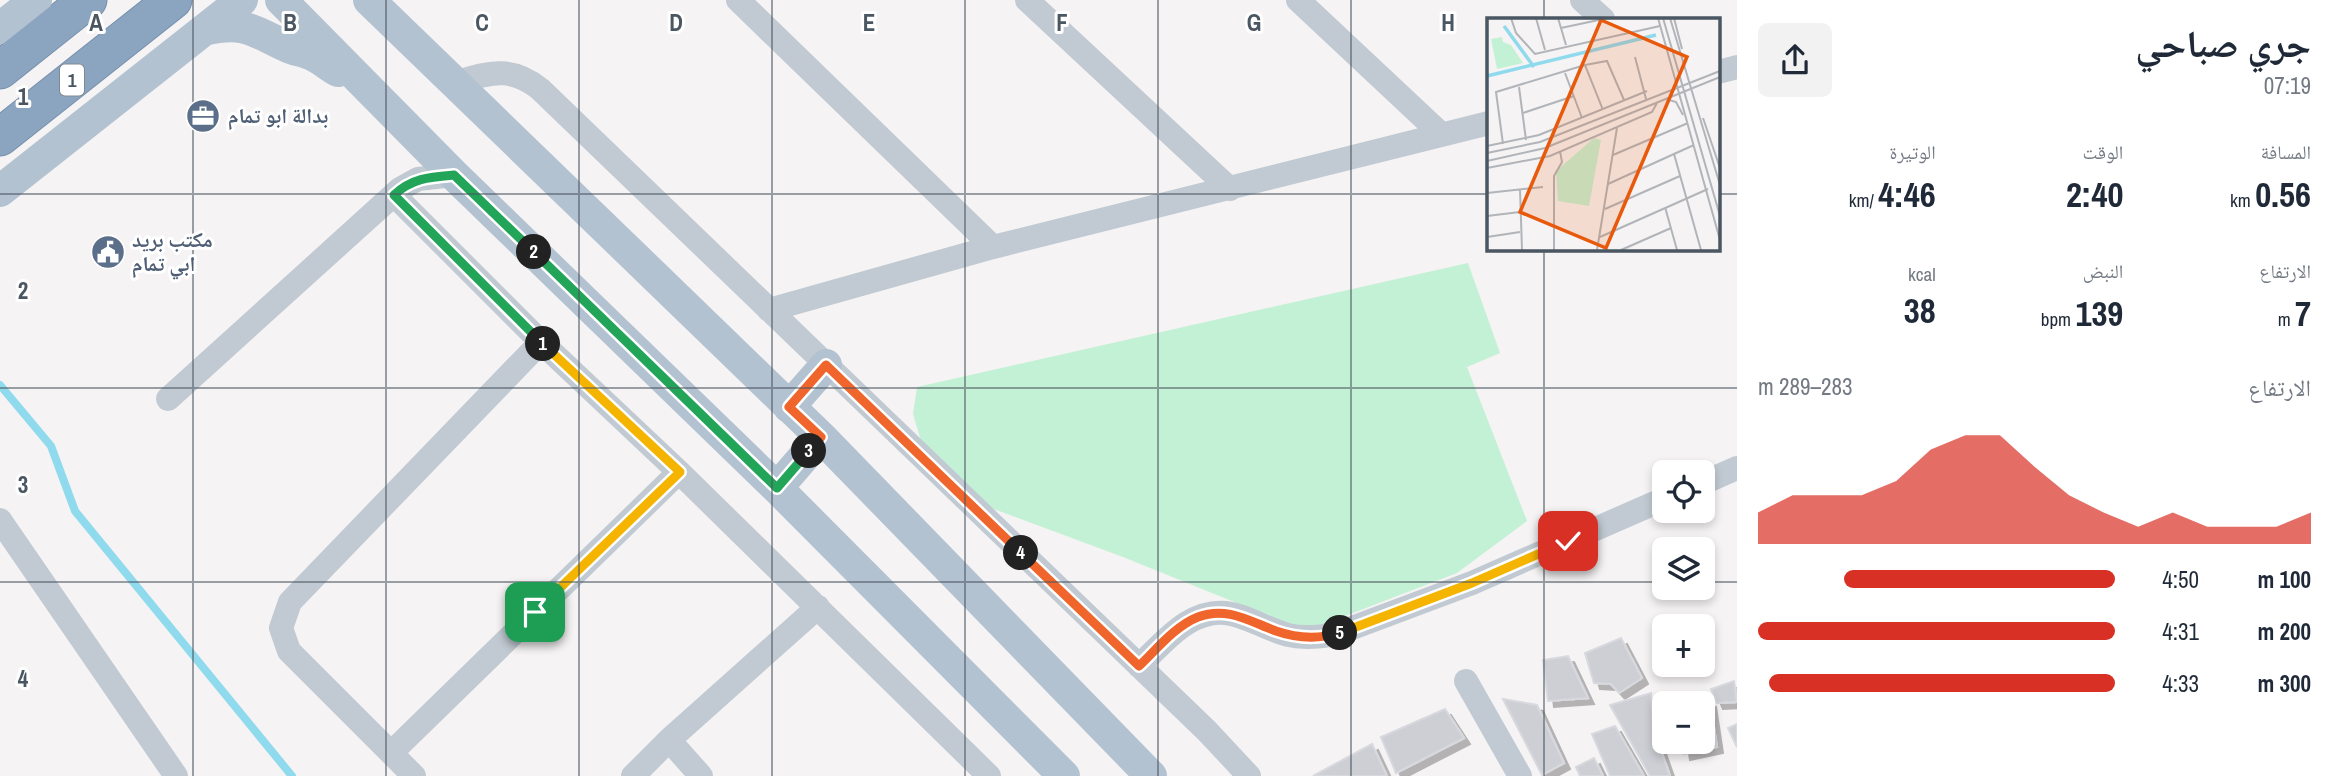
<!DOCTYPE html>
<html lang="ar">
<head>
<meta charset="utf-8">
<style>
	body { margin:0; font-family:"Archivo Narrow","Noto Naskh Arabic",sans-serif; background:#f2f2f3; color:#1f2937; direction:rtl; height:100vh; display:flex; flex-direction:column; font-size:26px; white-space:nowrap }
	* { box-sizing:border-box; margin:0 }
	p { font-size:23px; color:#747a83 }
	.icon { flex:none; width:38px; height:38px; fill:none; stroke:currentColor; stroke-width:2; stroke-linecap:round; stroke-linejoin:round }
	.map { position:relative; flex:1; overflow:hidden; direction:ltr }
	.panel { display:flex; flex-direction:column; background:#fff; width:595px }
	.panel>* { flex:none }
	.controls { position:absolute; left:1652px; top:460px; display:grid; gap:14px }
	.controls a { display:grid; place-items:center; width:63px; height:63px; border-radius:10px; background:#fff; box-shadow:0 4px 10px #0003; font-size:35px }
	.pin { position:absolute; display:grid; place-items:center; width:60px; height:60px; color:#fff; margin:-30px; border-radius:14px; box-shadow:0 4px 10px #0006 }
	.km { position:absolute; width:35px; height:35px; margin:-18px; border-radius:50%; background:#222; color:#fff; font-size:19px; line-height:35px; text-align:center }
	.round { display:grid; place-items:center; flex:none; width:74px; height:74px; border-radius:10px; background:#f2f2f3 }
	.headline { display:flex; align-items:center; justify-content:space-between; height:119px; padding:0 21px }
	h1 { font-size:38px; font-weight:700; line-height:52px }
	.figures { display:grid; grid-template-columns:repeat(3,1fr); gap:10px; height:119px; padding:7px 21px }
	.figures div { display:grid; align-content:center }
	.figures b { font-size:35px; font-weight:700 }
	.figures small { font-size:19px; font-weight:400 }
	.figures p { font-size:19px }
	.chart { height:196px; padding:14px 21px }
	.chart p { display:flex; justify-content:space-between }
	.chart svg { width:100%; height:126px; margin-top:7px; fill:#d93025; opacity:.7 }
	ul { padding:0 21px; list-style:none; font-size:23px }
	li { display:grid; grid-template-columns:112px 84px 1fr; align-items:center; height:52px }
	li i { height:18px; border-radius:9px; background:#d93025 }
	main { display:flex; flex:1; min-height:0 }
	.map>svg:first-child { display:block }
	.green { fill:#c3f1d5 }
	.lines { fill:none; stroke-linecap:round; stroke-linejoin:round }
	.stream { stroke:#90daee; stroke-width:8 }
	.building { fill:#cdcfd5; stroke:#d7d9de; stroke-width:2; filter:url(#shadow) }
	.highway-casing { stroke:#7690ad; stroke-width:39 }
	.minor { stroke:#c1cad2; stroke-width:24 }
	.major { stroke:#b3c2d1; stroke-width:32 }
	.highway { stroke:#8ba5c1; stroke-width:37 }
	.split-1-casing { stroke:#fff; stroke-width:14 }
	.split-2-casing { stroke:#fff; stroke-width:14 }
	.split-3-casing { stroke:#fff; stroke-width:14 }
	.split-4-casing { stroke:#fff; stroke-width:14 }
	.split-5-casing { stroke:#fff; stroke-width:14 }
	.split-6-casing { stroke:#fff; stroke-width:14 }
	.split-1 { stroke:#f5b400; stroke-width:9 }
	.split-2 { stroke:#22a559; stroke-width:9 }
	.split-3 { stroke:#22a559; stroke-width:9 }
	.split-4 { stroke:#f0652b; stroke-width:9 }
	.split-5 { stroke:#f0652b; stroke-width:9 }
	.split-6 { stroke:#f5b400; stroke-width:9 }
	.grid { fill:none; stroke:#4a5661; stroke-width:2; stroke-opacity:0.55 }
	.labels { text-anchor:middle; stroke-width:6; stroke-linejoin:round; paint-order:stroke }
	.shield { fill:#fff; stroke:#808990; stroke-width:2 }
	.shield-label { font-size:19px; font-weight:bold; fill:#4a5661 }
	.service-label { font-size:21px; font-weight:bold; fill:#4e5e75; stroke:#fff; text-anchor:start }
	.inset-river { fill:none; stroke:#90daee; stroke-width:3.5 }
	.inset-road { fill:none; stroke:#b1b4b9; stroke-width:2 }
	.view { fill:#e8590c; fill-opacity:0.15; stroke:#e8590c; stroke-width:3.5 }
	.inset-edge { fill:none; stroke:#4a5661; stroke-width:3.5 }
	.grid-label { font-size:23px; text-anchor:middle; font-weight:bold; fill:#4a5661; stroke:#fff; stroke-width:6; stroke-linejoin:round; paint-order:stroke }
</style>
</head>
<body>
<main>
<section class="panel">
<div class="headline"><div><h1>جري صباحي</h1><p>07:19</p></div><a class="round"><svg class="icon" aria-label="share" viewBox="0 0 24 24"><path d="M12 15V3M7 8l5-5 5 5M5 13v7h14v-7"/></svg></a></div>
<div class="figures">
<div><p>المسافة</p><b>0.56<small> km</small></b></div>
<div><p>الوقت</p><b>2:40</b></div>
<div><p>الوتيرة</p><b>4:46<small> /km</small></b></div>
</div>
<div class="figures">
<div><p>الارتفاع</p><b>7<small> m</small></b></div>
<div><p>النبض</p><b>139<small> bpm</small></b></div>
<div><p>kcal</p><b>38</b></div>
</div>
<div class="chart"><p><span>الارتفاع</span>283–289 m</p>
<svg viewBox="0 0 160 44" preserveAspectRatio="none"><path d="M0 44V33L10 27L20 27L30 27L40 22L50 11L60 6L70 6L80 17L90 27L100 33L110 38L120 33L130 38L140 38L150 38L160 33V44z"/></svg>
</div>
<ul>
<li><b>100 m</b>4:50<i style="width:76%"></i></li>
<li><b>200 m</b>4:31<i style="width:100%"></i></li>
<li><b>300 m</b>4:33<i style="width:97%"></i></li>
</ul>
</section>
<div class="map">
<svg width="1737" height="776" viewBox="0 0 1737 776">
	<defs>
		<filter id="shadow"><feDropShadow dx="6" dy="6" stdDeviation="0" flood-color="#0004"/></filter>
	</defs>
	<rect width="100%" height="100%" fill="#f5f3f3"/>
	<!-- green -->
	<path class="green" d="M1468,263L1500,353L1467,367L1527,521L1457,573L1306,631L1123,557L991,508L924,451L913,414L917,387Z"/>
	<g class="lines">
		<!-- stream -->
		<path class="stream" d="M0,385L51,446L75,511L292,776"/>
	</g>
	<!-- building -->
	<path class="building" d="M1621,638L1642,678L1619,693L1611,684L1594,683L1585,653Z
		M1568,656L1588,698L1548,701L1543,660Z
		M1734,681L1737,702L1717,703L1711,689Z
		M1651,693L1653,728L1670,776H1650L1610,705Z
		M1503,699L1537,705L1564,763L1542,775Z
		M1710,701L1717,747L1684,754L1682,742H1703V704H1701Z
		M1445,709L1464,738L1396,773L1381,737Z
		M1737,724V747L1728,728Z
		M1615,726L1644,776H1610L1592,734Z
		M1372,744L1387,776H1313Z
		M1594,758L1603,776H1580L1576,767Z"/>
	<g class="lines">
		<!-- highway casing -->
		<g class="highway-casing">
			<path id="highway" d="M0,70L88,0
				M0,137L173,0"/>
		</g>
		<!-- minor -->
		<path class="minor" d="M738,0L993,247
			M1027,0L1230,189
			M1298,0L1441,134
			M1582,0L1603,19
			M1718,72L1737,67
			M453,83C487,74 509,64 540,89L1207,731L1249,776
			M394,195L541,342L679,472L989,776
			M769,310L993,247L1489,123
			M541,342L290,602L281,628L289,651L391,753L679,472
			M168,399L400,189L418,179L454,175
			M1703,483L1737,468
			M0,520L176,776
			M1139,666C1154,652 1169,634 1187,623C1228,598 1251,625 1288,635C1304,639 1320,637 1336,634L1472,583L1664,499
			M1466,681L1520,776
			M669,740L701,776
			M391,753L414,776
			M633,776L669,740L818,607"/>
		<!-- major -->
		<path class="major" d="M281,0L454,175L777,488L1064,776
			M369,0L821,437L1151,776
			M0,28L36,0
			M204,30C245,20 253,31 288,47C295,50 303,51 310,54C320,58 329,66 338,71
			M0,191L242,0
			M789,407L826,365
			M777,488L821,437"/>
		<!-- highway -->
		<use href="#highway" class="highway"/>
	</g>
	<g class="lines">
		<!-- split-1 casing -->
		<g class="split-1-casing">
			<path id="split-1" d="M535,612L680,472L543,344"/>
		</g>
		<!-- split-2 casing -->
		<g class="split-2-casing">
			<path id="split-2" d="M534,252L454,175C430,177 412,178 394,195L543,344"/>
		</g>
		<!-- split-3 casing -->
		<g class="split-3-casing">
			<path id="split-3" d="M534,252L777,488L809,451"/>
		</g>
		<!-- split-4 casing -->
		<g class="split-4-casing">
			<path id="split-4" d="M809,451L821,437L789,407L826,365L1021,553"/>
		</g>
		<!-- split-5 casing -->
		<g class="split-5-casing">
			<path id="split-5" d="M1021,553L1139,666C1156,650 1175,626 1198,617C1227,606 1249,621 1276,631C1296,638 1319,639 1340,633"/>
		</g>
		<!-- split-6 casing -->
		<g class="split-6-casing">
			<path id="split-6" d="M1340,633L1472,583L1568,541"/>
		</g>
		<!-- split-1 -->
		<use href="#split-1" class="split-1"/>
		<!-- split-2 -->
		<use href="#split-2" class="split-2"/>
		<!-- split-3 -->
		<use href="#split-3" class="split-3"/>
		<!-- split-4 -->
		<use href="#split-4" class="split-4"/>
		<!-- split-5 -->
		<use href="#split-5" class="split-5"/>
		<!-- split-6 -->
		<use href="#split-6" class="split-6"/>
	</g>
	<!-- grid -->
	<path class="grid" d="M193,0V776M386,0V776M579,0V776M772,0V776M965,0V776M1158,0V776M1351,0V776M1544,0V19M0,194H1489M1718,194H1737M1544,248V776M0,388H1737M0,582H1664M1703,582H1737"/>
	<!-- icons -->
	<defs>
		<g id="office-disc" transform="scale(1.75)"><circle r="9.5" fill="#5c6f8a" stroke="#fff"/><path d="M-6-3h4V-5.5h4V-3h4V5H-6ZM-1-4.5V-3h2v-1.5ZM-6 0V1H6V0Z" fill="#fff"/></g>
		<g id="civic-disc" transform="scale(1.75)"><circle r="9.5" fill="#5c6f8a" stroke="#fff"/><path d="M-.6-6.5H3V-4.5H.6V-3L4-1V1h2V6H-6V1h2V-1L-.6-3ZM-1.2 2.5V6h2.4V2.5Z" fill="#fff"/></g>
	</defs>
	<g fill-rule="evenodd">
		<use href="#office-disc" x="203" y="116"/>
		<use href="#civic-disc" x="108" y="252"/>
	</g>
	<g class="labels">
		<!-- shield labels -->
		<rect class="shield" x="60" y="64.5" width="24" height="31" rx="5"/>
		<g class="shield-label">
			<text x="72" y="87">1</text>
		</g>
		<!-- service labels -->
		<g class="service-label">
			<text x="228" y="123">بدالة ابو تمام</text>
			<text x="132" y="247">مكتب بريد<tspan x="132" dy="24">ابي تمام</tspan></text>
		</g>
	</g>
	<!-- overview -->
	<g transform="translate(1487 18)">
		<rect width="233" height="233" fill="#f5f3f3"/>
		<path d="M15,19L16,24L24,27L36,45L10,51L4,21ZM107,120L114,122L102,188L71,183L69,153Z" fill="#c3f1d5"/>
		<path class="inset-river" d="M17,8L47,49M0,58L169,17"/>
		<path class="inset-road" d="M24,0L29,15L48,36L173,8M49,0L58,32M71,0L79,27M171,0L233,222M176,0L233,198M183,0L233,167M187,0L195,31M74,10L121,0M148,39L159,81M78,55L95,100M32,69L39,122M179,81L189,84L196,97M116,92L98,47L120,43L137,82M36,95L87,78M216,100L233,150M16,126L9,74L98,47M0,128L52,117L160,73M0,135L53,124L233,53M187,136L207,127M126,137L201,105M0,143L58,130L233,59M0,150L63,138L165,94L170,85M121,166L187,136L214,232M33,171L35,232M0,175L56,169M178,189L190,232M118,191L193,158M0,198L33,194M0,219L33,214M113,219L221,171M67,232V158L75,144L73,133M110,232L130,110M134,232L184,210"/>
		<path class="view" d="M114,2L200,39L119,230L33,194Z"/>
		<rect width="233" height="233" class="inset-edge"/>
	</g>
	<g class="grid-label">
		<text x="96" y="31">A</text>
		<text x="290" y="31">B</text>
		<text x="482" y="31">C</text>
		<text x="676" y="31">D</text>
		<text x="869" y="31">E</text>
		<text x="1062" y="31">F</text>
		<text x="1254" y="31">G</text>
		<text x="1448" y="31">H</text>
		<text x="23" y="105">1</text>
		<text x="23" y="299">2</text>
		<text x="23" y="493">3</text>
		<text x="23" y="687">4</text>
	</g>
</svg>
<div class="controls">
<a><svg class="icon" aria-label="locate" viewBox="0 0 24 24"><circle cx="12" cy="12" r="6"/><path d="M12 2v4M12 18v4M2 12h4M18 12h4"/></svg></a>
<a><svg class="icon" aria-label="layers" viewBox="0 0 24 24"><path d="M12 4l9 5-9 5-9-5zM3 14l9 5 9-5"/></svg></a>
<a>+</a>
<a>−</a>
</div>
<div class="pin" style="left:535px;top:612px;background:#1e9e55"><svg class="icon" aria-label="arrive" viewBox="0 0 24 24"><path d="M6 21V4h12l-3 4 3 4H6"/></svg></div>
<div class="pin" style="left:1568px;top:541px;background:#d93025"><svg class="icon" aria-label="check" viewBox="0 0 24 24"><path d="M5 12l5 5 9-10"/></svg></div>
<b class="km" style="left:543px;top:344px">1</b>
<b class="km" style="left:534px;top:252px">2</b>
<b class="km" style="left:809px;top:451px">3</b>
<b class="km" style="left:1021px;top:553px">4</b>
<b class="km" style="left:1340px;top:633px">5</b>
</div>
</main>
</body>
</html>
